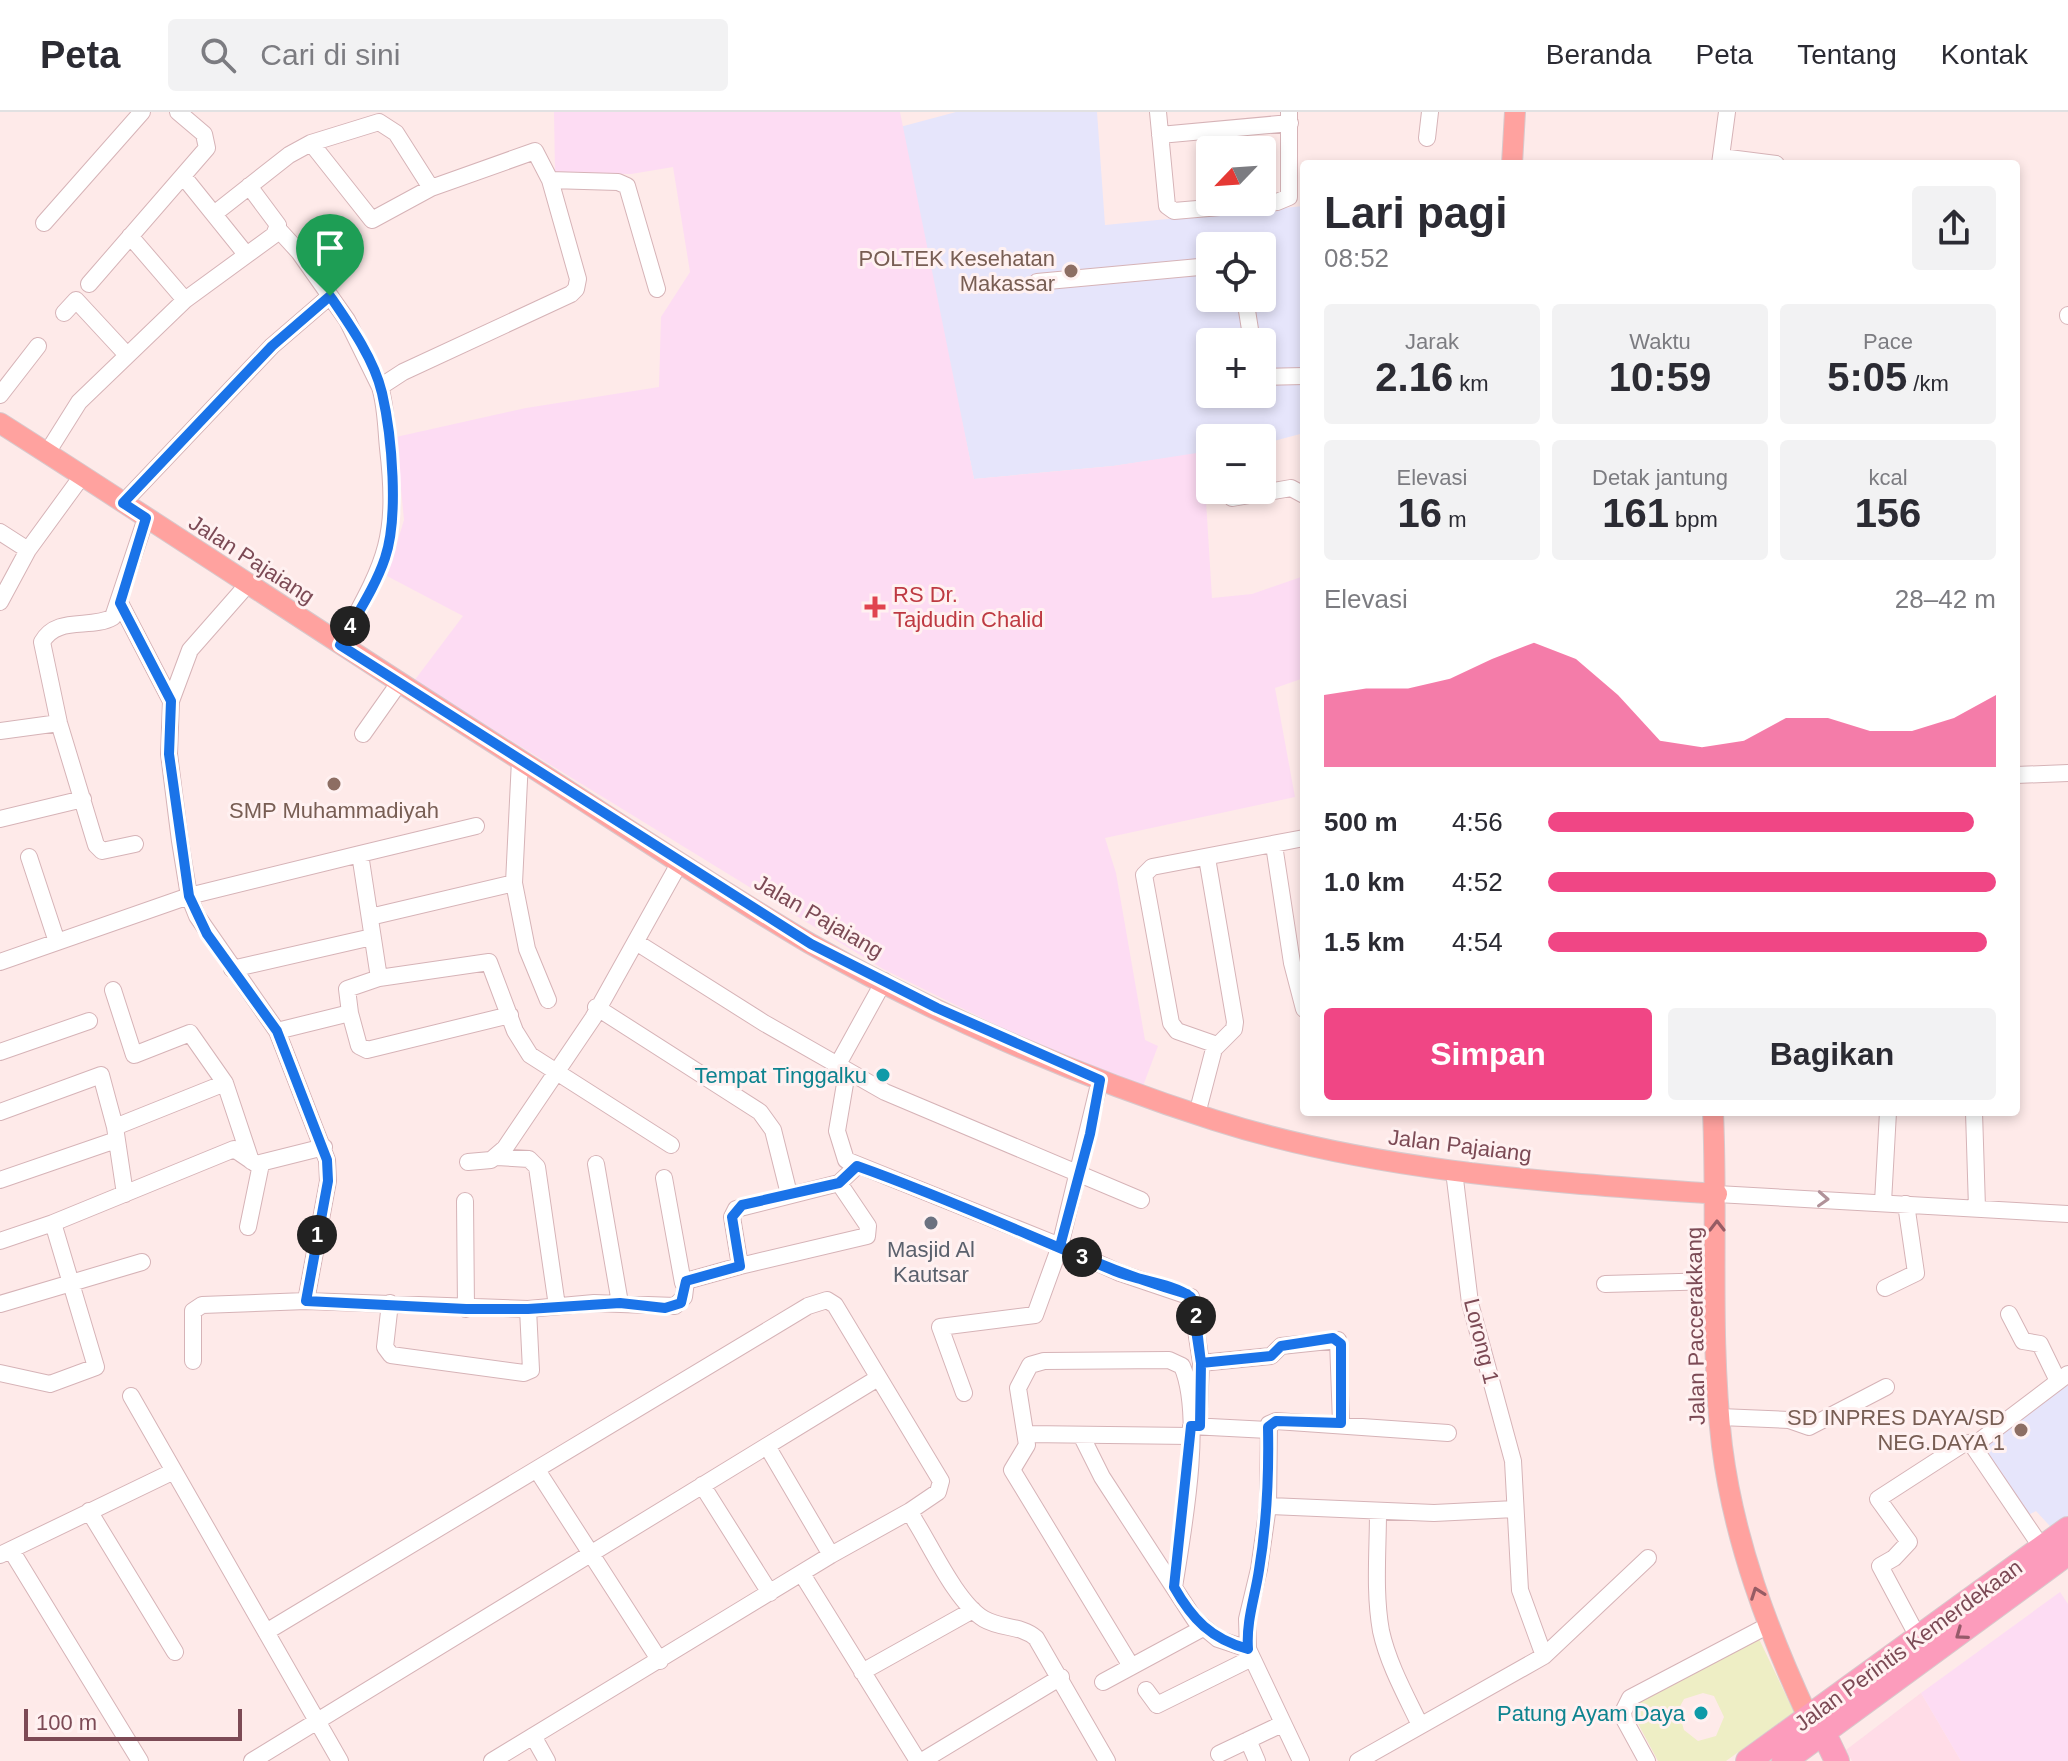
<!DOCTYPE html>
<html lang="id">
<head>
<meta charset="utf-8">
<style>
	body { margin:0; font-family:Helvetica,sans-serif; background:#f2f2f3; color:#2b2b33; height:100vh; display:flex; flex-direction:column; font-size:30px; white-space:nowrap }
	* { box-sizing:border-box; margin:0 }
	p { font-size:26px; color:#7c7c81 }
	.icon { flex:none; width:44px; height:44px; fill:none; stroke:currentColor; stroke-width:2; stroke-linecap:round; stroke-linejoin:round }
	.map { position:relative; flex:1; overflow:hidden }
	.details { position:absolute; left:1300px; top:48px; width:720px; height:956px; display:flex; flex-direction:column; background:#fff; border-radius:8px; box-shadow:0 4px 12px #0003 }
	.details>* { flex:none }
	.needle { width:52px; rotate:245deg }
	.fabs { position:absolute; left:1196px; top:24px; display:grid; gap:16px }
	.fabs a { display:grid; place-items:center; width:80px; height:80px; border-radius:8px; background:#fff; box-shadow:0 4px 12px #0003; font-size:40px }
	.scale { position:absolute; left:24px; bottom:20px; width:218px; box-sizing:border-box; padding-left:8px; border:4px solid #7c4a55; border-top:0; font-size:22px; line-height:28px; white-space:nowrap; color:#7c4a55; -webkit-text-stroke:6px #fff1f1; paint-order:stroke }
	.pin { position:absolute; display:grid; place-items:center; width:68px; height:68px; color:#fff; margin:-82px -34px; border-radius:50% 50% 50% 0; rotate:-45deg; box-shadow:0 0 8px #0007 }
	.pin .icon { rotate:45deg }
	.km { position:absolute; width:40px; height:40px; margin:-20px; border-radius:50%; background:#222; color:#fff; font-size:22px; line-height:40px; text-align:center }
	.round { display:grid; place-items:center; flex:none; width:84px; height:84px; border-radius:8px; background:#f2f2f3 }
	.headline { display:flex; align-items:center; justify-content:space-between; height:136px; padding:0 24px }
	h1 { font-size:44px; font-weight:700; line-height:60px }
	.stats { display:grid; grid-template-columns:repeat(3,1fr); gap:12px; height:136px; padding:8px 24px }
	.stats div { display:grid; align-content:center; border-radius:8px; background:#f2f2f3; text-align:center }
	.stats b { font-size:40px; font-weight:700 }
	.stats small { font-size:22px; font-weight:400 }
	.stats p { font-size:22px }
	.chart { height:224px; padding:16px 24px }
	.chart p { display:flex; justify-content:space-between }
	.chart svg { width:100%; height:144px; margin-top:8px; fill:#f04685; opacity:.7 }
	.action { display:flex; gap:16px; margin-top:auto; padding:16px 24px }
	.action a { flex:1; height:92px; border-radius:8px; background:#f04685; color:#fff; font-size:32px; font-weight:700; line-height:92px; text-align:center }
	.action a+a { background:#f2f2f3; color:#2b2b33 }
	ul { padding:0 24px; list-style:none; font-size:26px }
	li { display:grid; grid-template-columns:128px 96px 1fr; align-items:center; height:60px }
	li i { height:20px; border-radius:10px; background:#f04685 }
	header { display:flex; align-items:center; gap:48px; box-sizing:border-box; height:112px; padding:0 40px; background:#fff; border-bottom:2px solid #e1e1e2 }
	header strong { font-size:38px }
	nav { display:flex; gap:44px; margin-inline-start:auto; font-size:28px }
	.search { width:560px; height:72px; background:#f2f2f3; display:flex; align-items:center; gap:20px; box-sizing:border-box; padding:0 28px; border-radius:8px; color:#7c7c81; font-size:30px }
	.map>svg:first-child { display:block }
	.commercial { fill:#ffdce7 }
	.education { fill:#e6e5fb; fill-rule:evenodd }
	.medical { fill:#fddcf3 }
	.green { fill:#eeeec5; fill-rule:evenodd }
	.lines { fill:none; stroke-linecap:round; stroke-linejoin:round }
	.minor-casing { stroke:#d6b3b7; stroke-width:18 }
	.major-casing { stroke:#d8c9cc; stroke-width:22 }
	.highway-casing { stroke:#d8c9cc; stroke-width:26 }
	.minor { stroke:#fff; stroke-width:16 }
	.major { stroke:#ffa29f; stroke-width:20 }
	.highway { stroke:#fc9cbc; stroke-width:24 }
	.oneway { stroke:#b09299 }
	.oneway2 { stroke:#965c64 }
	.oneway3 { stroke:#965a6a }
	.route-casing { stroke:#fff; stroke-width:16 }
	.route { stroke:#1a73e8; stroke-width:10 }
	.education-dot { fill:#8d6e63; stroke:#fff1f1; stroke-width:3 }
	.health-dot { fill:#e0444e; stroke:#fff1f1; stroke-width:3 }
	.culture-dot { fill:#0f9aa8; stroke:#fff1f1; stroke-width:3 }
	.worship-dot { fill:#6b7280; stroke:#fff1f1; stroke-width:3 }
	.labels { text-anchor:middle; stroke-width:6; stroke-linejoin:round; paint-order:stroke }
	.education-label { font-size:22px; fill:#785e54; stroke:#fff1f1; text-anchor:end }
	.street-label { font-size:22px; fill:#7c4a55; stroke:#fff1f1 }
	.health-label { font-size:22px; fill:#be3a42; stroke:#fff1f1; text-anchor:start }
	.culture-label { font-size:22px; fill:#0d838f; stroke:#fff1f1; text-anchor:end }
	.worship-label { font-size:22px; fill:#5b616d; stroke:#fff1f1 }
</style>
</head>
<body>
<header>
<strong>Peta</strong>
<div class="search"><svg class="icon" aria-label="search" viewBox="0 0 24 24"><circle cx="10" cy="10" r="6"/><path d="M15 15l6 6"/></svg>Cari di sini</div>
<nav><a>Beranda</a><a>Peta</a><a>Tentang</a><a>Kontak</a></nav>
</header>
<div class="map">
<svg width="2068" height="1649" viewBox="0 0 2068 1649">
	<rect width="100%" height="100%" fill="#feeae9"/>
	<!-- commercial -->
	<path class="commercial" d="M1921,1581L1961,1649H1852L1846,1638Z"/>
	<!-- education -->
	<path class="education" d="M956,0H1097L1105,113L1304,94V321L1262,332V326H1210V340L1113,354L974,367L900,15ZM1210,134H1262V186H1210ZM1210,230H1262V282H1210Z
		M2068,1267V1419L2060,1425L2036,1399L2021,1407L1969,1339Z"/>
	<!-- medical -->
	<path class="medical" d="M554,0H900L974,367L1113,354L1203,340L1212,486L1252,482L1304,464V566L1275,576L1295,685L1105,726L1116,761L1145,928L1158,934L1143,974L1012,921L883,857L414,569L463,504L387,464L404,408L396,325L526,296L659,275L661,205L690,160L673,55L631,62L555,61Z
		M2060,1480L2068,1492V1649H1961L1921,1581Z"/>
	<!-- green -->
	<path class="green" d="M1759,1527L1794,1600L1726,1649H1658L1628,1593ZM1703,1581L1714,1584L1724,1605L1716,1624L1698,1629L1684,1618L1678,1598L1684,1587Z"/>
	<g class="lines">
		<!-- minor casing -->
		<g class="minor-casing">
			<path id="minor" d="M1158,0L1167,94L1174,99L1277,90L1289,85V0
				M1160,23L1290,11
				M1427,26L1430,0
				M311,31L372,108L431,76L535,39L550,68L578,167L576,177L571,182L403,260L380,275C386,294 386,316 388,336C399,431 384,451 340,533
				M1721,45L1776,52
				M1720,52L1727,0
				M183,64L245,141
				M550,68L618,70L627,74L657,177
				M214,102L289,43L311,31L379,10L396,21L431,76
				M44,111L142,0
				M130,124L185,188
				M1037,170L1210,154
				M89,172L207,36L204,22L178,0
				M330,184L347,208L380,275
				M1245,186L1252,230
				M64,201L76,188L127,243
				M2068,204V203
				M1262,265L1304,264
				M0,283L38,234
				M47,341L79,290L185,188L274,123L278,113L249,74
				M1232,386L1291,376L1304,383
				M123,391L272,234L330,184L299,140L278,117
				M0,420L28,438
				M248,472L190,538L171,589L169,642L180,729L189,784L197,804L277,919L327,1048L328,1069L306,1189
				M0,490L28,438L82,364
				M120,491L171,589
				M0,619L59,611
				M363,622L399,571
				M2016,663L2068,661
				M0,707L83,687
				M476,714L360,742L379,866L489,850L515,919L530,943L671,1033
				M135,732L102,739L96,733L59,611L42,530C57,503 91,518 113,505L146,406
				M1274,733L1292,851L1304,897
				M29,745L57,830
				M514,771L527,837L548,888
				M370,805L514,771L520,648
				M636,830L764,911L885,980L1141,1088
				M0,850L189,784L360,742
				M232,857L372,825
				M113,878L134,943L190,921L225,971
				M596,895L760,1000L773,1018L789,1082
				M350,901L347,877L379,866
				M277,919L350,901L359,934L367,938L510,903
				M1217,933L1177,919L1171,911L1144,763L1152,755L1304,726
				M0,940L89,909
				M837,954L884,869
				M847,960L837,1019L846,1048L1060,1134L1035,1203L940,1215L964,1281
				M1100,968L1060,1134L1120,1161L1191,1185L1201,1251L1199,1297
				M0,1000L101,963L115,1015L125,1082
				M1974,1000L1977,1096
				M1197,1002L1214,937L1234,917L1235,910L1207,746
				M115,1015L225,971L251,1049
				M497,1045L529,1047L537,1055L557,1194
				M468,1050L491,1048L505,1036L593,906L680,750
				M596,1052L620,1191
				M1454,1059L1470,1191L1513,1349L1520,1478L1544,1544
				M664,1066L683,1171
				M0,1068L116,1028
				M1717,1082L2068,1102
				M465,1089L466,1197
				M1883,1090L1888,1000
				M248,1115L261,1052
				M0,1129L53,1111
				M740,1154L867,1124L868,1114L839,1071
				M1605,1172L1716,1169
				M1885,1176L1916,1161L1906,1092
				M390,1191L385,1235L391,1243L524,1261L531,1258L528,1197
				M0,1192L142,1150
				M2009,1202L2023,1229L2040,1232L2058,1269
				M193,1249V1199L202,1193L306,1189L528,1197L594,1191L675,1194L684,1185L686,1169L740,1154L732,1105L736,1097L839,1071L857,1054
				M1201,1251L1271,1244L1281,1234L1338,1228L1341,1311
				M0,1261L50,1272L96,1255L53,1111L234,1037L256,1052L324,1035
				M131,1284L340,1649
				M1720,1305L1789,1308L1809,1315L1886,1275
				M1191,1314L1268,1318
				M1027,1322L1190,1324
				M1081,1323L1102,1365L1195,1508L1218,1527L1248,1537
				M767,1334L831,1443
				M537,1358L660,1549
				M702,1373L770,1481
				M1268,1394L1434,1401L1515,1397
				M89,1399L175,1540
				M1378,1400C1378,1439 1374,1480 1381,1519C1388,1551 1405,1582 1419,1611
				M2042,1436L1973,1334L2068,1262
				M11,1438L140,1649
				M0,1443L172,1360
				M802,1462L918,1649
				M266,1520L808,1194L827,1188L835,1193L941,1369L938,1380L910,1399L915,1409C932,1436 957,1491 984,1507C1001,1517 1021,1513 1036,1526L1107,1649
				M1918,1525L1880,1454L1894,1446L1909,1430L1878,1387L1963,1332L1974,1330
				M1131,1554L1012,1358L1027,1333L1018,1276L1030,1253L1044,1249L1169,1248L1182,1254C1204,1305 1183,1419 1174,1475
				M862,1560L973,1498
				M1103,1570L1203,1516
				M1146,1578L1157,1593L1252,1546
				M533,1624L547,1649
				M1248,1628L1257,1649
				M1219,1642L1282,1612
				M252,1649L878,1266
				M492,1649L831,1443L910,1399
				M922,1649L1061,1565
				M1301,1649L1248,1537L1247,1507L1259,1457L1268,1394L1269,1312L1276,1309L1448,1321
				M1358,1649L1544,1544L1648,1446
				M1647,1649L1624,1607L1623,1600L1630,1586L1769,1513"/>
		</g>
		<!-- major casing -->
		<g class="major-casing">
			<path id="major" d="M1512,52L1515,0
				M0,311C176,423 349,539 525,651C619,711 712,774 809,831C931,901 1079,965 1214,1008C1376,1060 1549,1070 1717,1082
				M1713,1000C1718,1111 1709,1223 1722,1334C1734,1429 1768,1519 1808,1605"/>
		</g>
		<!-- highway casing -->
		<g class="highway-casing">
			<path id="highway" d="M1817,1607L1837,1649
				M1748,1649L2068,1417
				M1784,1649L2068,1441"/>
		</g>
		<!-- minor -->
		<use href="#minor" class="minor"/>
		<!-- major -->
		<use href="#major" class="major"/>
		<!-- highway -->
		<use href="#highway" class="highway"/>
	</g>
	<!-- one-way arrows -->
	<defs><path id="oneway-chevron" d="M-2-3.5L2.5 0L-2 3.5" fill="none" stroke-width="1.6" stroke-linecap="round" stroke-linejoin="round" transform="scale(2)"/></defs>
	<use class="oneway" href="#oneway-chevron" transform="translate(1823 1087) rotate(3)"/>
	<g class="oneway2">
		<use href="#oneway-chevron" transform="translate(1717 1114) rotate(-90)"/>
		<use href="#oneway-chevron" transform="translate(1757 1481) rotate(-110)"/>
	</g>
	<use class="oneway3" href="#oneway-chevron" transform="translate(1961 1522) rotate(144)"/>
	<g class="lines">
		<!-- route casing -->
		<g class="route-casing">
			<path id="route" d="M330,184L272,234L123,391L146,406L120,491L171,589L169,642L189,784L207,822L277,919L327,1048L328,1069L306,1189L466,1197H528L620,1191L665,1196L681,1191L686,1169L740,1154L732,1105L742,1093L839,1071L857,1054C945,1085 1029,1124 1115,1159C1139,1169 1171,1171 1191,1185L1201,1251L1200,1314H1191L1174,1475C1192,1507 1211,1527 1248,1537C1246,1509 1255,1485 1259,1458C1267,1410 1269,1363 1268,1315L1276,1309L1341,1311V1232L1333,1226L1281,1234L1271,1244L1201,1251L1194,1190L1187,1182C1143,1169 1101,1154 1060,1134L1090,1022L1100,968L937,896L811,832L340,533C355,505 375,476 385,446C399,405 392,324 382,281C374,247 350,213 330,184"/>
		</g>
		<!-- route -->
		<use href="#route" class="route"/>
	</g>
	<!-- markers -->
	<g class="education-dot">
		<circle cx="1071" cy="159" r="8"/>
		<circle cx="334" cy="672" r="8"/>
		<circle cx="2021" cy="1318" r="8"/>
	</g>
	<path class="health-dot" d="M871 483h8v8h8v8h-8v8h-8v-8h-8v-8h8z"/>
	<g class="culture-dot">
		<circle cx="883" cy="963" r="8"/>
		<circle cx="1701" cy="1601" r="8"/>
	</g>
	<circle class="worship-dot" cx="931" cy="1111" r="8"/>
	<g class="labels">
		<!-- education labels -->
		<g class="education-label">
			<text x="1055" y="154">POLTEK Kesehatan<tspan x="1055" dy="25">Makassar</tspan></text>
			<text x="334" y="706" text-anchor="middle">SMP Muhammadiyah</text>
			<text x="2005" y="1313">SD INPRES DAYA/SD<tspan x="2005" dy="25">NEG.DAYA 1</tspan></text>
		</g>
		<!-- street labels -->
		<g class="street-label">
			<text transform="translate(252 447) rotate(33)" y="8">Jalan Pajaiang</text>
			<text transform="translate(819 804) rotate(30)" y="8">Jalan Pajaiang</text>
			<text transform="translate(1460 1033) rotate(7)" y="8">Jalan Pajaiang</text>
			<text transform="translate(1695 1214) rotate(-91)" y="8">Jalan Paccerakkang</text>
			<text transform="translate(1482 1229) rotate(76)" y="8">Lorong 1</text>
			<text transform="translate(1908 1533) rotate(-36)" y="8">Jalan Perintis Kemerdekaan</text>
		</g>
		<!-- health labels -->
		<g class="health-label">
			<text x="893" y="490">RS Dr.<tspan x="893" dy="25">Tajdudin Chalid</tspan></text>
		</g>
		<!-- culture labels -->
		<g class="culture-label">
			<text x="867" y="971">Tempat Tinggalku</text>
			<text x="1685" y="1609">Patung Ayam Daya</text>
		</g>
		<!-- worship labels -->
		<g class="worship-label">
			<text x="931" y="1145">Masjid Al<tspan x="931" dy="25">Kautsar</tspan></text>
		</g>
	</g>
</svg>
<div class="fabs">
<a><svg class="needle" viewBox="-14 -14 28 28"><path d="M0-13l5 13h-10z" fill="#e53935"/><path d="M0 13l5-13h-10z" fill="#7c7c81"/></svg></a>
<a><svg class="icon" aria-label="locate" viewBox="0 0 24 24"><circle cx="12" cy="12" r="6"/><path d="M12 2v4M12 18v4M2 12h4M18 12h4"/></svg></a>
<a>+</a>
<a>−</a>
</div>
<div class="scale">100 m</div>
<div class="pin" style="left:330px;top:184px;background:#1e9e55"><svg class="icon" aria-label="arrive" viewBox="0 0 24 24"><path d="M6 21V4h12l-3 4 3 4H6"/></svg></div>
<b class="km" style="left:317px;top:1123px">1</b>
<b class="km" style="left:1196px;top:1204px">2</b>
<b class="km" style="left:1082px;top:1145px">3</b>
<b class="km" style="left:350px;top:514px">4</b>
<section class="details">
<div class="headline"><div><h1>Lari pagi</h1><p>08:52</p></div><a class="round"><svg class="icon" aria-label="share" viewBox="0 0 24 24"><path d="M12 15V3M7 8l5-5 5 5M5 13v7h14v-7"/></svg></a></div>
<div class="stats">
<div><p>Jarak</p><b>2.16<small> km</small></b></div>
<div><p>Waktu</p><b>10:59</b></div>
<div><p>Pace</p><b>5:05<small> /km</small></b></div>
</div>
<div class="stats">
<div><p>Elevasi</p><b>16<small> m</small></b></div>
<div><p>Detak jantung</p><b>161<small> bpm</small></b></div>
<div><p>kcal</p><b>156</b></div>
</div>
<div class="chart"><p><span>Elevasi</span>28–42 m</p>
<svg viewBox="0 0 160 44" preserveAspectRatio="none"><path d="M0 44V22L10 20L20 20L30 17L40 11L50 6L60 11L70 22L80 36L90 38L100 36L110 29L120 29L130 33L140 33L150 29L160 22V44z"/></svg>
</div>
<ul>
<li><b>500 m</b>4:56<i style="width:95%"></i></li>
<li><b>1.0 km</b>4:52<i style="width:100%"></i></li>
<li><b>1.5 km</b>4:54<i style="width:98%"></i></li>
</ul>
<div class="action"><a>Simpan</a><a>Bagikan</a></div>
</section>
</div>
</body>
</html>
